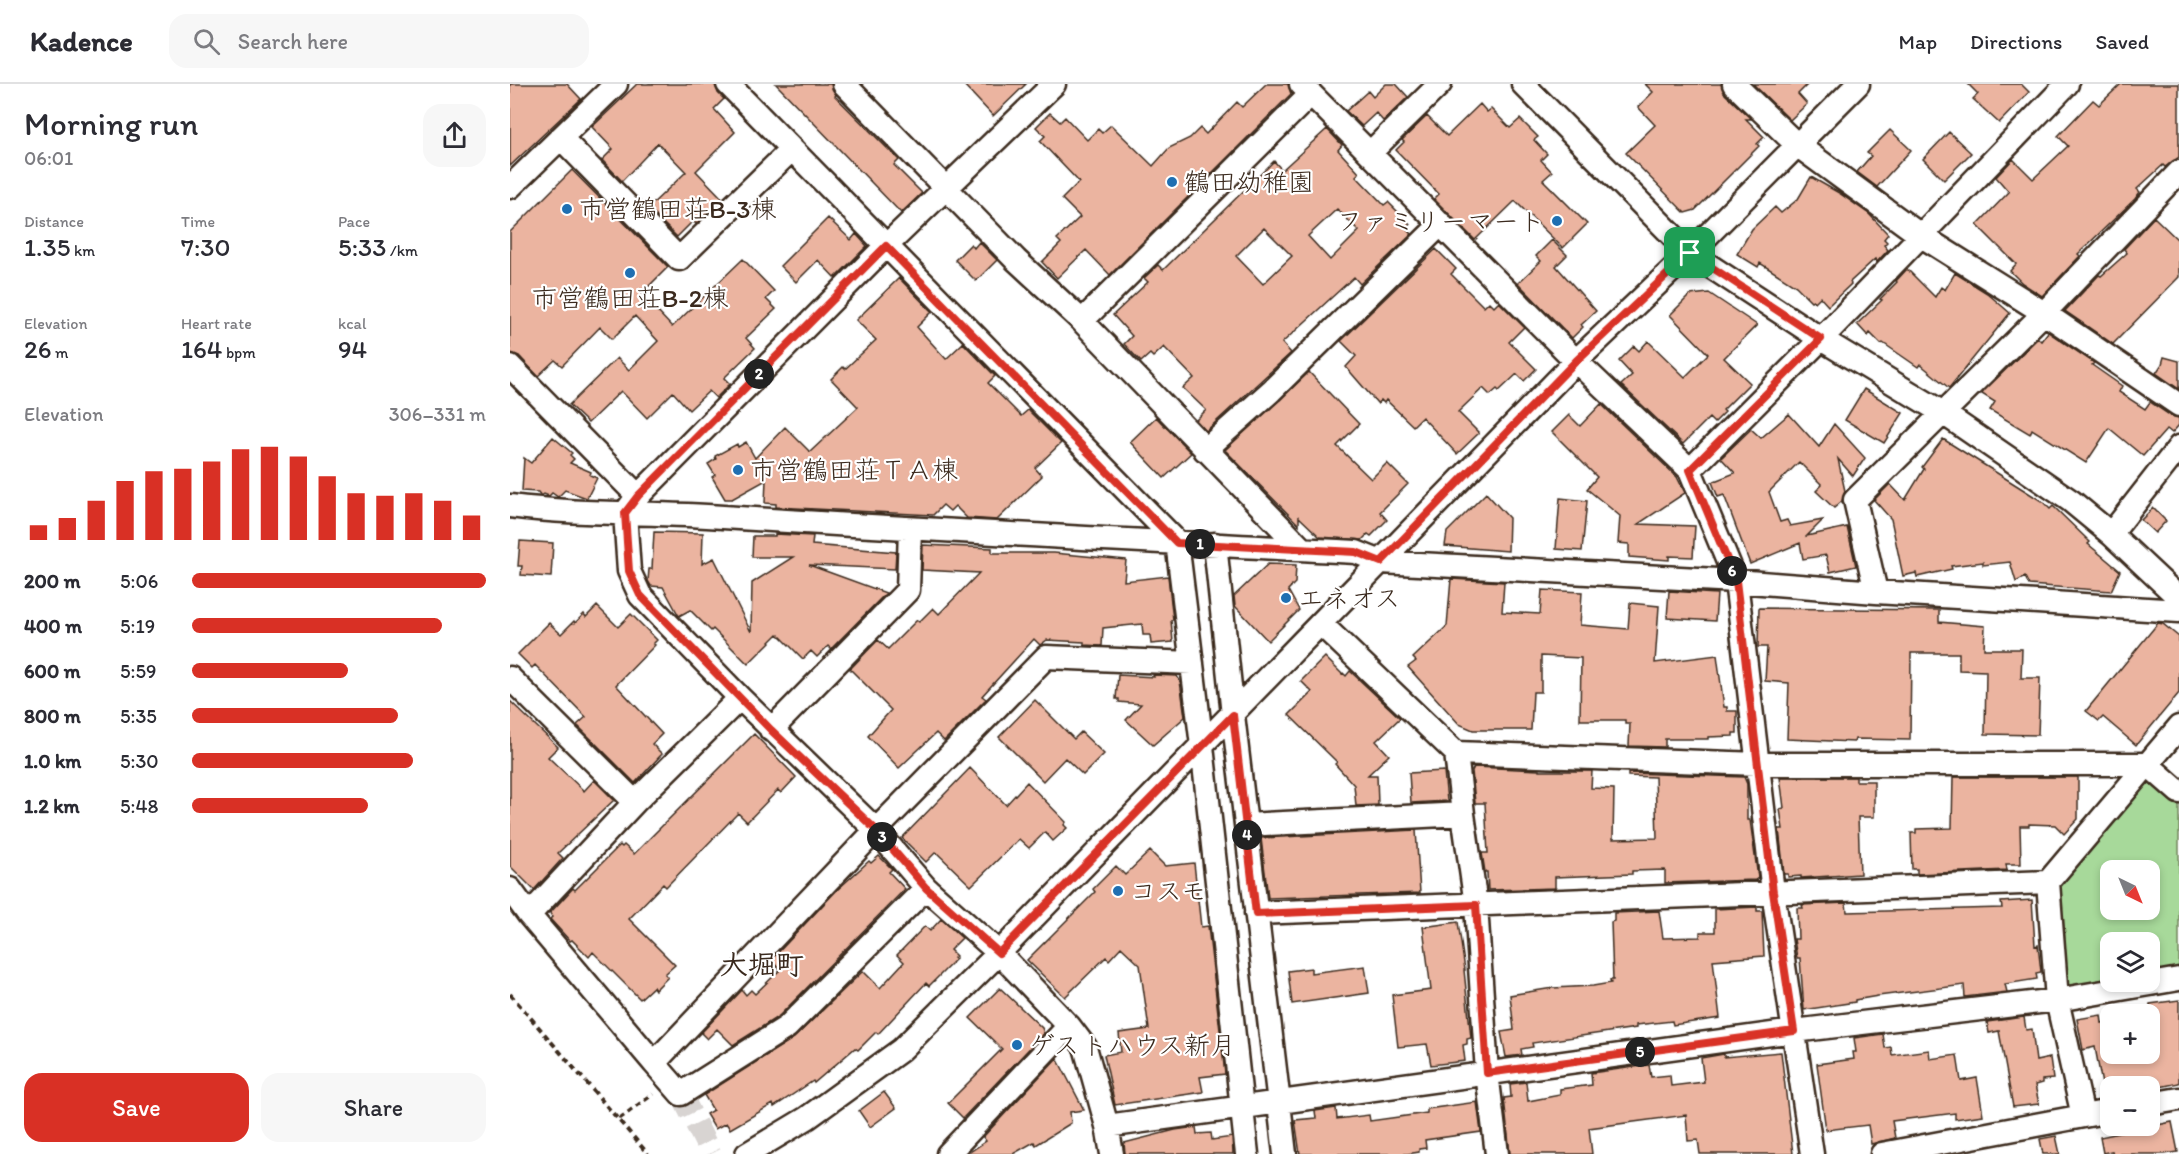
<!DOCTYPE html>
<html lang="en">
<head>
<meta charset="utf-8">
<style>
	body { margin:0; font-family:Itim,"Klee One",sans-serif; background:#f7f7f7; color:#2b2b33; height:100vh; display:flex; flex-direction:column; font-size:22px; white-space:nowrap }
	* { box-sizing:border-box; margin:0 }
	p { font-size:20px; color:#7c7c81 }
	.icon { flex:none; width:33px; height:33px; fill:none; stroke:currentColor; stroke-width:2; stroke-linecap:round; stroke-linejoin:round }
	.map { position:relative; flex:1; overflow:hidden }
	.drawer { display:flex; flex-direction:column; background:#fff; width:510px }
	.drawer>* { flex:none }
	.needle { width:39px; rotate:137deg }
	.tools { position:absolute; left:1590px; top:776px; display:grid; gap:12px }
	.tools a { display:grid; place-items:center; width:60px; height:60px; border-radius:12px; background:#fff; box-shadow:0 3px 9px #0003; font-size:30px }
	.pin { position:absolute; display:grid; place-items:center; width:51px; height:51px; color:#fff; margin:-26px; border-radius:12px; box-shadow:0 3px 9px #0006 }
	.km { position:absolute; width:30px; height:30px; margin:-15px; border-radius:50%; background:#222; color:#fff; font-size:16px; line-height:30px; text-align:center }
	.round { display:grid; place-items:center; flex:none; width:63px; height:63px; border-radius:18px; background:#f7f7f7 }
	.head { display:flex; align-items:center; justify-content:space-between; height:102px; padding:0 24px }
	h1 { font-size:33px; font-weight:600; line-height:45px }
	.figures { display:grid; grid-template-columns:repeat(3,1fr); gap:9px; height:102px; padding:6px 24px }
	.figures div { display:grid; align-content:center }
	.figures b { font-size:26px; font-weight:600 }
	.figures small { font-size:16px; font-weight:400 }
	.figures p { font-size:16px }
	.chart { height:168px; padding:12px 24px }
	.chart p { display:flex; justify-content:space-between }
	.chart svg { width:100%; height:108px; margin-top:6px; stroke:#d93025; stroke-width:6 }
	.primary-button { display:flex; gap:12px; margin-top:auto; padding:12px 24px }
	.primary-button a { flex:1; height:69px; border-radius:18px; background:#d93025; color:#fff; font-size:24px; font-weight:600; line-height:69px; text-align:center }
	.primary-button a+a { background:#f7f7f7; color:#2b2b33 }
	ul { padding:0 24px; list-style:none; font-size:20px }
	li { display:grid; grid-template-columns:96px 72px 1fr; align-items:center; height:45px }
	li i { height:15px; border-radius:8px; background:#d93025 }
	header { display:flex; align-items:center; gap:36px; box-sizing:border-box; height:84px; padding:0 30px; background:#fff; border-bottom:2px solid #e1e1e2 }
	header strong { font-size:28px }
	nav { display:flex; gap:33px; margin-inline-start:auto; font-size:21px }
	.search { width:420px; height:54px; background:#f7f7f7; display:flex; align-items:center; gap:15px; box-sizing:border-box; padding:0 21px; border-radius:18px; color:#7c7c81; font-size:22px }
	main { display:flex; flex:1; min-height:0 }
	.map>svg:first-child { display:block }
	.green { fill:#a7d99a; stroke:#71825c; stroke-width:1.5; fill-rule:evenodd }
	.building { fill:#ebb4a0; stroke:#3b2a1e; stroke-width:1.5; fill-rule:evenodd }
	.lines { fill:none; stroke-linecap:round; stroke-linejoin:round }
	.minor-tunnel { stroke:#d8d4d2; stroke-width:22; stroke-dasharray:22 11; stroke-linecap:butt }
	.minor-casing { stroke:#3b2a1e; stroke-width:27 }
	.path { stroke:#3b2a1e; stroke-width:4; stroke-dasharray:6 4.5; stroke-linecap:butt }
	.minor { stroke:#fff; stroke-width:22 }
	.route-casing { stroke:#fff; stroke-width:12 }
	.route { stroke:#d93025; stroke-width:8 }
	.poi-dot { fill:#1f6fb2; stroke:#fff; stroke-width:2 }
	.labels { text-anchor:middle; stroke-width:4.5; stroke-linejoin:round; paint-order:stroke }
	.poi-label { font-size:26px; fill:#3b2a1e; stroke:#fff; text-anchor:start }
	.quarter-label { font-size:28px; font-weight:bold; fill:#3b2a1e; stroke:#fff }
</style>
</head>
<body>
<header>
<strong>Kadence</strong>
<div class="search"><svg class="icon" aria-label="search" viewBox="0 0 24 24"><circle cx="10" cy="10" r="6"/><path d="M15 15l6 6"/></svg>Search here</div>
<nav><a>Map</a><a>Directions</a><a>Saved</a></nav>
</header>
<main>
<section class="drawer">
<div class="head"><div><h1>Morning run</h1><p>06:01</p></div><a class="round"><svg class="icon" aria-label="share" viewBox="0 0 24 24"><path d="M12 15V3M7 8l5-5 5 5M5 13v7h14v-7"/></svg></a></div>
<div class="figures">
<div><p>Distance</p><b>1.35<small> km</small></b></div>
<div><p>Time</p><b>7:30</b></div>
<div><p>Pace</p><b>5:33<small> /km</small></b></div>
</div>
<div class="figures">
<div><p>Elevation</p><b>26<small> m</small></b></div>
<div><p>Heart rate</p><b>164<small> bpm</small></b></div>
<div><p>kcal</p><b>94</b></div>
</div>
<div class="chart"><p><span>Elevation</span>306–331 m</p>
<svg viewBox="0 0 160 44" preserveAspectRatio="none"><path d="M5 44V38M15 44V35M25 44V28M35 44V20M45 44V16M55 44V15M65 44V12M75 44V7M85 44V6M95 44V10M105 44V18M115 44V25M125 44V26M135 44V25M145 44V28M155 44V34"/></svg>
</div>
<ul>
<li><b>200 m</b>5:06<i style="width:100%"></i></li>
<li><b>400 m</b>5:19<i style="width:85%"></i></li>
<li><b>600 m</b>5:59<i style="width:53%"></i></li>
<li><b>800 m</b>5:35<i style="width:70%"></i></li>
<li><b>1.0 km</b>5:30<i style="width:75%"></i></li>
<li><b>1.2 km</b>5:48<i style="width:60%"></i></li>
</ul>
<div class="primary-button"><a>Save</a><a>Share</a></div>
</section>
<div class="map">
<svg width="1669" height="1070" viewBox="0 0 1669 1070">
	<rect width="100%" height="100%" fill="#fff"/>
	<filter id="ink" filterUnits="userSpaceOnUse"><feTurbulence type="fractalNoise" baseFrequency=".0167" numOctaves="2"/><feDisplacementMap in="SourceGraphic" scale="12" xChannelSelector="R" yChannelSelector="G"/><feConvolveMatrix kernelMatrix="1 2 1 2 8 2 1 2 1" color-interpolation-filters="sRGB"/></filter>
	<g filter="url(#ink)">
		<!-- green -->
		<path class="green" d="M1640,686L1669,711V891L1640,896V858H1600V897L1553,911L1544,797ZM1600,786H1640V825H1600Z"/>
		<!-- building -->
		<path class="building" d="M0,0H57L71,15L0,82Z
			M127,0H205L208,9L214,15L204,25L225,48L186,87L212,114L186,140L183,137L167,153L138,124L176,88L148,59L112,97L92,76L103,65L82,43Z
			M266,0H321L326,11L325,12L389,76L384,81L412,109L391,129Z
			M453,0H516L483,32Z
			M756,0H778L781,10L600,191L576,166L547,194L532,178L551,159L547,155L570,133L552,115L569,98L530,57L535,52L526,43L540,29L550,38L555,33L577,56L588,45L592,49L601,41L643,82L659,64L680,54L690,44L696,50L727,18L732,23Z
			M876,0H886L898,13L873,37L866,29L852,42L836,27L858,7L863,13Z
			M1135,0H1211L1215,10L1241,35H1236L1254,53L1247,60L1249,62L1185,126L1175,129L1116,69L1145,41L1128,23L1143,8Z
			M1243,0H1298L1288,10L1297,20L1280,36Z
			M1458,0H1511L1519,8L1489,39L1463,15L1468,10Z
			M1611,0H1669V73L1655,83L1653,81L1627,105L1630,108L1625,115L1568,170L1570,172L1532,212L1512,199L1500,187L1506,180L1467,141L1499,108L1486,93L1503,75L1523,95L1558,62L1548,52L1583,16L1589,21Z
			M970,20L977,28L981,25L1000,44L1010,35L1028,53L1024,56L1037,70L1031,76L1042,88L1033,96L1077,140L1053,164L1005,117L965,156L924,115L929,110L886,66L894,58L892,56L917,32L937,52Z
			M817,45L832,61L828,66L849,89L846,92L874,121L878,118L900,140L896,144L902,150L850,200L844,193L772,259L781,269L696,347L686,336L696,326L673,304L684,294L654,263L643,273L640,270L631,278L614,260L622,252L603,231L638,198L634,194L648,181L653,186L764,77L772,86ZM827,125L849,147L820,176L798,152ZM754,144L782,172L753,200L726,172Z
			M1380,46L1401,66L1367,103L1347,88L1361,72L1357,69Z
			M1439,48L1461,69L1434,96L1413,75Z
			M62,86L158,183L131,210L162,243L233,175L264,207L256,215L266,225L236,254L245,264L214,294L220,300L206,314L199,307L179,326L163,308L137,334L111,307L78,339L59,321L107,274L119,286L148,257L125,232L102,255L90,243L52,282L45,276L28,292L9,272L0,269V148Z
			M1301,93L1329,109L1359,130L1378,150L1374,155L1377,158L1374,161L1378,166L1367,178L1365,175L1340,198L1341,200L1318,222L1310,213L1305,218L1303,216L1301,217L1286,202L1250,179L1248,183L1227,170L1242,145L1265,123L1271,129L1288,115Z
			M1644,133L1669,157V193L1603,260L1555,227L1589,191L1591,192L1617,169L1614,165Z
			M318,134L341,156L346,150L357,162L325,194L308,176L286,198L270,182Z
			M1042,156L1057,171L1046,182L1086,227L1071,241L1073,243L1062,254L1008,199L1031,177L1026,172Z
			M469,158L487,176L466,197L445,176L461,160L464,164Z
			M926,165L946,185L941,190L974,223L979,218L984,223L989,218L1014,243L999,258L1026,285L1014,297L1007,290L989,307L987,305L980,311L973,304L948,328L969,349L947,370L912,333L903,342L876,316L874,319L871,316L868,320L836,283L846,272L831,257Z
			M1397,185L1425,213L1431,203L1435,206L1445,189L1477,209L1500,229L1439,304L1410,280L1408,283L1373,259L1371,260L1360,249L1358,252L1347,240L1372,216L1370,215L1387,198L1386,197Z
			M389,194L422,228L407,243L436,275L453,259L485,292L478,299L511,332L518,326L551,359L525,384L532,392L487,436L457,434L445,422L440,427L433,421L423,431L266,423V420L255,419L256,396L222,415H215L202,393L205,391L198,380L206,375L205,372L227,360L228,363L236,358L245,374L275,343L300,368L348,323L321,295L333,283L335,285L366,256L346,236Z
			M1199,209L1247,241L1214,274L1240,299L1213,326L1215,328L1204,339L1199,334L1173,360L1111,301L1122,291L1109,277L1124,262L1129,267L1138,257L1175,293L1198,270L1160,231L1180,211Z
			M1538,248L1584,279L1582,281L1612,302L1609,308L1635,325L1640,318L1661,332L1669,334V341L1662,349L1657,345L1633,372L1599,344L1576,379L1522,345L1520,350L1480,326L1485,318L1472,310L1474,307L1528,254L1531,257Z
			M1654,273L1669,277V305L1646,289L1652,280Z
			M799,288L849,340L827,362L861,395L877,379L898,400L870,428L877,436L861,452L858,450L852,456L810,453L789,433V441L715,366Z
			M1354,305L1393,329L1374,359L1335,336Z
			M1091,320L1167,393L1175,409L1128,440L1185,442L1183,473L1159,472V476L1119,473V460L1108,459L1110,432L1077,405L1087,393L1042,348L1059,331L1070,342Z
			M1279,330L1309,363L1324,340L1355,374L1343,392L1328,375L1335,407L1332,417L1324,424L1306,407L1312,401L1289,378L1259,408L1270,438L1277,436L1280,442L1313,436L1297,452L1337,443L1346,482L1320,488L1316,471L1293,475L1290,459L1240,480L1214,411L1208,413L1202,398L1225,389L1211,374L1241,345L1251,354Z
			M646,333L681,369L654,394L620,358Z
			M43,353L62,369L60,371L64,375L60,379L81,388L80,391L87,394L77,414L55,406L48,413L42,409L39,412L34,410L31,412L28,408L12,407L14,374L21,379Z
			M1433,355L1533,418L1540,425L1543,422L1580,458L1578,460L1610,487L1601,507L1519,501L1515,493L1506,498L1500,478L1473,481V478L1441,482L1442,485L1407,493L1406,489L1393,492L1381,435L1364,416L1380,400L1395,416L1414,385L1412,383Z
			M976,409L999,434L998,467L935,462L937,448Z
			M1050,414L1077,417L1072,467L1046,465Z
			M1643,424L1656,437L1645,449L1631,436Z
			M144,448L193,449L192,480L204,474L241,548L242,499L283,473H242L243,452H265V450L303,452L302,461L386,468L385,485L299,481L376,509L321,565L318,562L307,573L301,567L293,575L268,550L238,580L203,545L201,547L180,526L169,532L153,503L141,502L138,497L139,485H142Z
			M10,457L43,459L41,493L11,491L12,482H8Z
			M413,461L482,464V469H544L616,476L614,497L658,492L663,536H661L663,558L641,560L640,551H633L632,540L593,544L592,562L574,561V558L537,556L530,561L524,555L472,612L476,615L434,657L426,649L389,684L358,652L381,626L340,585L368,556L378,565L407,536L409,538L423,524L429,530L469,489L412,486Z
			M758,480L786,481L785,499L778,506L789,526L758,557L725,522L724,512Z
			M941,495L994,498L992,528L1030,530L1032,506L1072,508L1070,541L1118,545L1120,519L1149,522L1145,579L1207,571L1214,623H1217V627H1227V649H1223V652L1198,653V655H1155V663L1119,662L1120,640H1115V636H1070L1071,574L1031,572V608H1023L1021,646H963L949,640L898,583L906,577L903,574L937,542Z
			M1159,507L1207,510L1205,537L1157,534Z
			M87,522L108,543L121,530L147,556L143,560L145,561L106,601L152,650L142,660L152,670L125,699L67,641L76,633L25,581L22,584L8,570L39,539L51,550L64,537L65,539L74,530L76,533Z
			M1249,524L1429,526V538L1475,542L1474,565H1512L1511,594H1530L1528,651L1475,650L1476,587L1449,586V569H1401L1400,656L1345,655L1344,658L1277,655L1279,599L1255,597L1257,563H1248Z
			M1648,539L1653,540L1669,553V609L1626,661L1593,633L1589,637L1576,627Z
			M815,573L832,590L833,589L836,592L840,587L890,634L866,657L879,671L858,691H867L868,721L846,722L844,701L825,680L827,678L779,631L802,608L791,597Z
			M608,591L644,593L643,591L667,592L670,597L675,633L643,661L616,636L631,620L609,618V615H606Z
			M525,616L564,655L571,648L594,670L573,691L555,674L533,697L489,653Z
			M0,617L48,663L38,673L74,707L84,696L104,716L48,769L53,774L24,806L0,782Z
			M244,650L286,693L271,709L268,706L237,738L228,729L156,803L153,800L119,835L165,881L155,890L158,893L145,906L143,903L130,915L83,868L79,873L62,856L60,857L40,835L42,833L40,829L63,804L65,806L110,761L112,763L114,761L124,770Z
			M964,683L1029,686V687H1082L1081,704L1104,705L1103,755L1147,754L1145,693L1118,692V689L1234,693L1237,700V736H1240L1248,794L1245,796L1155,799V786L1122,787V790L1045,793V804L978,806L977,788H975L972,769H978L975,719H965L962,687Z
			M460,684L496,721L517,698L556,738L554,741L557,744L543,757L535,748L519,764L509,755L461,802L426,768L416,778L392,754Z
			M934,687L937,717L901,719L899,689Z
			M1270,693H1346V697H1364V733H1348L1350,790L1291,794V792L1278,793V790H1274L1269,745H1273L1270,725L1274,724Z
			M1443,693H1568V735L1554,750L1545,741L1519,740V742H1510L1511,780H1496L1497,786L1407,790V785H1402L1401,749H1406V745L1442,744Z
			M906,746L910,809L758,814L751,754Z
			M640,767L655,782L684,779L691,843L698,842L715,990L690,993L693,1008L605,1021L594,971L611,968L609,949L639,945L630,881L611,863L599,876L596,873L555,913L517,876L585,808L583,805L606,782L615,791Z
			M369,772L382,785L379,788L395,805L269,932L223,961L207,945L197,955L191,949L232,906L236,911L241,906L245,910L270,886L261,876L327,806L359,777L361,779Z
			M1522,816L1525,862L1528,861L1531,888L1526,889L1527,895L1495,900L1497,908L1455,913L1454,901L1368,912L1345,916V918L1294,926L1290,874H1287L1284,855H1288L1287,824H1293L1292,821L1336,819L1337,828L1492,824L1491,818Z
			M1247,823V827H1252L1254,872L1203,876L1210,934L1163,941L1162,937L1126,941V944L1022,959L1023,963L1011,965L1012,971L996,973L991,948L1004,946L1000,911L1043,904L1083,902L1101,899L1100,896H1103L1101,838L1104,837V829L1149,827L1153,854L1190,853V848H1205V825Z
			M431,835L452,854L440,866L446,872L444,874L446,875L419,902L416,899L368,950L366,948L348,966L345,964L304,999L303,997L264,1023L263,1020L220,1045L216,1039L205,1045L196,1030L203,1026L194,1011L284,954L353,887L370,904L394,878L387,871L415,842L420,847Z
			M948,838L955,886H954L961,954L957,955V960L953,961L955,977L921,981L917,960L888,963L882,911L921,906L913,843Z
			M855,882L859,909L782,920L778,887L801,884V889Z
			M490,904L532,944L534,949L453,1034L438,1019L492,965L460,934Z
			M1669,916V999L1640,1005V1002H1600V1005L1593,1006L1585,963L1573,966L1567,935L1591,931L1592,939L1600,937V969H1640V920Z
			M1514,933L1516,946L1522,945L1526,977L1540,974L1543,995L1532,996V999L1525,1001L1529,1020L1503,1023L1489,947L1479,949L1477,938Z
			M1373,950L1375,964L1381,963L1382,971L1419,966L1420,975L1447,971L1451,997L1467,994L1473,1031L1445,1035V1029L1382,1037L1385,1054L1361,1060L1358,1041L1316,1046L1307,980L1344,975L1343,968H1346L1344,954Z
			M1271,968L1283,1070H1190L1188,1056L1178,1057L1176,1031L1079,1044L1082,1070H1000L994,1014L1001,1013L1000,1000L1016,998L1018,1017L1050,1011V1005L1082,1001L1081,989L1139,981L1141,993L1160,991L1161,1002L1194,998L1191,974L1214,970V973Z
			M547,974L574,1026L560,1028L561,1039L526,1061L524,1058L503,1070H457L476,1057L473,1053Z
			M374,1008L386,1024L360,1043L349,1027Z
			M967,1018L971,1048L915,1056L916,1064L909,1065V1068L897,1070H790L785,1036L806,1034L805,1027L826,1024L827,1035L859,1031L860,1037L917,1029V1025Z
			M1662,1038L1668,1068L1655,1070H1603L1602,1067L1593,1069L1590,1053Z
			M686,1043L687,1050L701,1049L702,1056L722,1053L723,1070H615L614,1059L665,1046Z
			M1546,1052L1550,1070H1533L1530,1055Z"/>
		<g class="lines">
			<!-- minor-tunnel -->
			<path class="minor-tunnel" d="M171,1010L201,1070"/>
			<!-- minor casing -->
			<g class="minor-casing">
				<path id="minor" d="M218,0L667,458L692,662L737,1070
					M334,0L506,176L572,237L792,465
					M791,0L1066,277L1180,386L1226,497L1263,808L1302,1070
					M1013,0L1180,169L1311,255L1433,329L1561,417L1601,450L1669,514
					M1224,0L1287,61L1410,151L1534,229L1669,321
					M51,54L169,175L282,65
					M860,69L930,0
					M0,103L106,0
					M572,237L801,10
					M0,282L128,412
					M695,366L761,307L931,140
					M1180,386L1311,255L1557,0
					M0,422C70,431 142,428 213,433C424,447 635,457 846,468L871,478L1226,497L1366,508L1669,527
					M1601,450L1669,363
					M705,460L723,631L775,1070
					M1366,508L1345,416L1534,229L1669,88
					M811,540L946,669L953,730
					M0,594L125,718
					M230,614L130,511L119,487L115,429L128,412L376,162L544,0
					M261,646L398,506L400,445
					M946,669L1249,680H1637L1669,708
					M736,741L953,730L966,821L977,989L987,1070
					M0,805L19,831
					M746,829L1538,798
					M559,942L575,963L597,1042L602,1070
					M144,979L171,1010L277,943L416,804
					M1640,1020L1669,1015
					M1573,1032L1547,916L1538,798L1669,643
					M597,1042L1284,947L1547,916L1669,895
					M237,1070L297,1034L391,966L489,869L1066,277L1180,169L1348,0
					M438,1070L559,942L489,869L416,804L366,746L230,614L125,718L19,831L144,979L366,746L536,573L682,579
					M1372,1070L1600,1027"/>
			</g>
			<!-- path -->
			<path class="path" d="M0,910L138,1070
				M109,1035L143,1010"/>
			<!-- minor -->
			<use href="#minor" class="minor"/>
		</g>
	</g>
	<g class="lines" filter="url(#ink)">
		<!-- route casing -->
		<g class="route-casing">
			<path id="route" d="M376,162L667,459L846,468L871,478L1066,277L1180,169L1311,255L1180,386L1226,497L1263,808L1284,947L977,989L966,821L746,830L723,631L489,869L416,804L366,746L261,646L130,511L119,487L115,429L128,412Z"/>
		</g>
		<!-- route -->
		<use href="#route" class="route"/>
	</g>
	<!-- markers -->
	<g class="poi-dot">
		<circle cx="662" cy="98" r="6"/>
		<circle cx="57" cy="125" r="6"/>
		<circle cx="1047" cy="137" r="6"/>
		<circle cx="120" cy="189" r="6"/>
		<circle cx="228" cy="386" r="6"/>
		<circle cx="776" cy="514" r="6"/>
		<circle cx="608" cy="807" r="6"/>
		<circle cx="507" cy="961" r="6"/>
	</g>
	<g class="labels">
		<!-- poi labels -->
		<g class="poi-label">
			<text x="674" y="107">鶴田幼稚園</text>
			<text x="69" y="134">市営鶴田荘B-3棟</text>
			<text x="1035" y="146" text-anchor="end">ファミリーマート</text>
			<text x="120" y="223" text-anchor="middle">市営鶴田荘B-2棟</text>
			<text x="240" y="395">市営鶴田荘ＴＡ棟</text>
			<text x="788" y="523">エネオス</text>
			<text x="620" y="816">コスモ</text>
			<text x="519" y="970">ゲストハウス新月</text>
		</g>
		<!-- quarter labels -->
		<g class="quarter-label">
			<text x="252" y="890">大堀町</text>
		</g>
	</g>
</svg>
<div class="tools">
<a><svg class="needle" viewBox="-14 -14 28 28"><path d="M0-13l5 13h-10z" fill="#e53935"/><path d="M0 13l5-13h-10z" fill="#7c7c81"/></svg></a>
<a><svg class="icon" aria-label="layers" viewBox="0 0 24 24"><path d="M12 4l9 5-9 5-9-5zM3 14l9 5 9-5"/></svg></a>
<a>+</a>
<a>−</a>
</div>
<div class="pin" style="left:1180px;top:169px;background:#1e9e55"><svg class="icon" aria-label="arrive" viewBox="0 0 24 24"><path d="M6 21V4h12l-3 4 3 4H6"/></svg></div>
<b class="km" style="left:690px;top:460px">1</b>
<b class="km" style="left:249px;top:290px">2</b>
<b class="km" style="left:372px;top:753px">3</b>
<b class="km" style="left:737px;top:751px">4</b>
<b class="km" style="left:1130px;top:968px">5</b>
<b class="km" style="left:1222px;top:487px">6</b>
</div>
</main>
</body>
</html>
